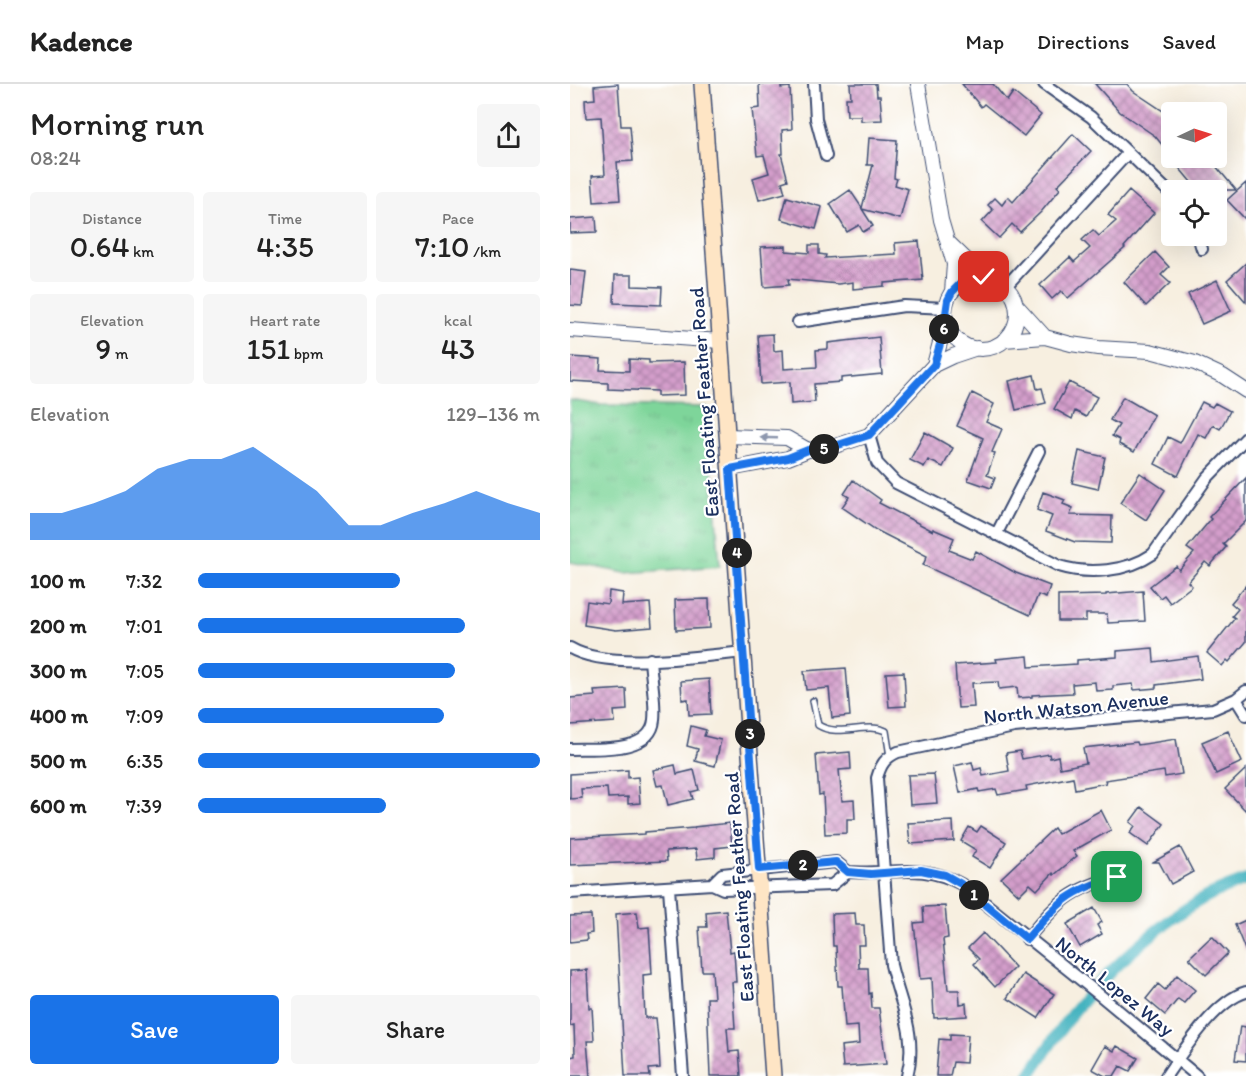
<!DOCTYPE html>
<html lang="en">
<head>
<meta charset="utf-8">
<style>
	body { margin:0; font-family:Itim,sans-serif; background:#f6f6f6; color:#222; height:100vh; display:flex; flex-direction:column; font-size:22px; white-space:nowrap }
	* { box-sizing:border-box; margin:0 }
	p { font-size:20px; color:#767676 }
	.icon { flex:none; width:33px; height:33px; fill:none; stroke:currentColor; stroke-width:2; stroke-linecap:round; stroke-linejoin:round }
	.map { position:relative; flex:1; overflow:hidden }
	.sheet { display:flex; flex-direction:column; background:#fff; width:570px }
	.sheet>* { flex:none }
	.needle { width:39px; rotate:86deg }
	.buttons { position:absolute; left:591px; top:18px; display:grid; gap:12px }
	.buttons a { display:grid; place-items:center; width:66px; height:66px; border-radius:6px; background:#fff; box-shadow:0 6px 24px #0002; font-size:30px }
	.pin { position:absolute; display:grid; place-items:center; width:51px; height:51px; color:#fff; margin:-26px; border-radius:12px; box-shadow:0 3px 9px #0006 }
	.km { position:absolute; width:30px; height:30px; margin:-15px; border-radius:50%; background:#222; color:#fff; font-size:16px; line-height:30px; text-align:center }
	.round { display:grid; place-items:center; flex:none; width:63px; height:63px; border-radius:6px; background:#f6f6f6 }
	.summary { display:flex; align-items:center; justify-content:space-between; height:102px; padding:0 30px }
	h1 { font-size:33px; font-weight:600; line-height:45px }
	.metrics { display:grid; grid-template-columns:repeat(3,1fr); gap:9px; height:102px; padding:6px 30px }
	.metrics div { display:grid; align-content:center; border-radius:6px; background:#f6f6f6; text-align:center }
	.metrics b { font-size:30px; font-weight:600 }
	.metrics small { font-size:16px; font-weight:400 }
	.metrics p { font-size:16px }
	.chart { height:168px; padding:12px 30px }
	.chart p { display:flex; justify-content:space-between }
	.chart svg { width:100%; height:108px; margin-top:6px; fill:#1a73e8; opacity:.7 }
	.action { display:flex; gap:12px; margin-top:auto; padding:12px 30px }
	.action a { flex:1; height:69px; border-radius:6px; background:#1a73e8; color:#fff; font-size:24px; font-weight:600; line-height:69px; text-align:center }
	.action a+a { background:#f6f6f6; color:#222 }
	ul { padding:0 30px; list-style:none; font-size:20px }
	li { display:grid; grid-template-columns:96px 72px 1fr; align-items:center; height:45px }
	li i { height:15px; border-radius:8px; background:#1a73e8 }
	header { display:flex; align-items:center; gap:36px; box-sizing:border-box; height:84px; padding:0 30px; background:#fff; border-bottom:2px solid #e0e0e0 }
	header strong { font-size:28px }
	nav { display:flex; gap:33px; margin-inline-start:auto; font-size:21px }
	main { display:flex; flex:1; min-height:0 }
	.map>svg:first-child { display:block }
	.grass { fill:url(#grass-tufts); stroke:#4c827c; stroke-width:1.5 }
	.lines { fill:none; stroke-linecap:round; stroke-linejoin:round }
	.canal { stroke:#45b3c0; stroke-width:12 }
	.building { fill:url(#building-cross-hatch) }
	.service-casing { stroke:#3c4c72; stroke-width:8 }
	.minor-casing { stroke:#3c4c72; stroke-width:14 }
	.tertiary-casing { stroke:#3c4c72; stroke-width:16 }
	.secondary-casing { stroke:#3c4c72; stroke-width:18 }
	.service { stroke:#fff; stroke-width:5 }
	.minor { stroke:#fff; stroke-width:10 }
	.tertiary { stroke:#fff; stroke-width:14 }
	.secondary { stroke:#fee5c5; stroke-width:15 }
	.oneway { fill:#8d97ae }
	.route-casing { stroke:#fff; stroke-width:12 }
	.route { stroke:#1a73e8; stroke-width:8 }
	.labels { text-anchor:middle; stroke-width:4.5; stroke-linejoin:round; paint-order:stroke }
	.street-label { font-size:20px; fill:#1b2f5e; stroke:#fff }
</style>
</head>
<body>
<header>
<strong>Kadence</strong>
<nav><a>Map</a><a>Directions</a><a>Saved</a></nav>
</header>
<main>
<section class="sheet">
<div class="summary"><div><h1>Morning run</h1><p>08:24</p></div><a class="round"><svg class="icon" aria-label="share" viewBox="0 0 24 24"><path d="M12 15V3M7 8l5-5 5 5M5 13v7h14v-7"/></svg></a></div>
<div class="metrics">
<div><p>Distance</p><b>0.64<small> km</small></b></div>
<div><p>Time</p><b>4:35</b></div>
<div><p>Pace</p><b>7:10<small> /km</small></b></div>
</div>
<div class="metrics">
<div><p>Elevation</p><b>9<small> m</small></b></div>
<div><p>Heart rate</p><b>151<small> bpm</small></b></div>
<div><p>kcal</p><b>43</b></div>
</div>
<div class="chart"><p><span>Elevation</span>129–136 m</p>
<svg viewBox="0 0 160 44" preserveAspectRatio="none"><path d="M0 44V33L10 33L20 29L30 24L40 15L50 11L60 11L70 6L80 15L90 24L100 38L110 38L120 33L130 29L140 24L150 29L160 33V44z"/></svg>
</div>
<ul>
<li><b>100 m</b>7:32<i style="width:59%"></i></li>
<li><b>200 m</b>7:01<i style="width:78%"></i></li>
<li><b>300 m</b>7:05<i style="width:75%"></i></li>
<li><b>400 m</b>7:09<i style="width:72%"></i></li>
<li><b>500 m</b>6:35<i style="width:100%"></i></li>
<li><b>600 m</b>7:39<i style="width:55%"></i></li>
</ul>
<div class="action"><a>Save</a><a>Share</a></div>
</section>
<div class="map">
<svg width="676" height="992" viewBox="0 0 676 992">
	<defs>
		<pattern id="grass-tufts" width="24" height="20" patternUnits="userSpaceOnUse" patternTransform="scale(1.5)"><rect width="24" height="20" fill="#7ed59a"/><path d="M3 7l-1-3M5 7V3M7 7l1-3M15 17l-1-3M17 17v-4M19 17l1-3" fill="none" stroke="#6cb787"/></pattern>
		<pattern id="building-cross-hatch" width="8" height="8" patternUnits="userSpaceOnUse" patternTransform="scale(1.5)"><rect width="8" height="8" fill="#d49ecb"/><path d="M0 0l8 8M0 8l8-8" fill="none" stroke="#ab81a8"/></pattern>
	</defs>
	<rect width="100%" height="100%" fill="#fff"/>
	<filter id="ink" filterUnits="userSpaceOnUse"><feTurbulence type="fractalNoise" baseFrequency=".0167" numOctaves="2"/><feDisplacementMap in="SourceGraphic" scale="12" xChannelSelector="R" yChannelSelector="G"/><feConvolveMatrix kernelMatrix="1 2 1 2 8 2 1 2 1" color-interpolation-filters="sRGB"/></filter>
	<filter id="wash" filterUnits="userSpaceOnUse"><feTurbulence type="fractalNoise" baseFrequency=".008" numOctaves="4" result="noise"/><feDisplacementMap in="SourceGraphic" scale="24" xChannelSelector="R" yChannelSelector="G"/><feGaussianBlur stdDeviation="1.35" result="paint"/><feColorMatrix in="noise" values="0 0 0 0 0 0 0 0 0 0 0 0 0 0 0 0 0 1.4 0 .05"/><feComposite in="paint" operator="in"/></filter>
	<g filter="url(#wash)">
		<rect width="100%" height="100%" fill="#f7efe0"/>
		<!-- grass -->
		<path class="grass" d="M0,316L31,321L137,323L150,482L55,489L0,478Z"/>
		<g class="lines">
			<!-- canal -->
			<path class="canal" d="M459,992C471,974 483,956 495,939C528,895 596,831 646,808C656,803 666,800 676,796"/>
		</g>
		<g id="blocks">
			<!-- building -->
			<path class="building" d="M48,0L51,42H60L63,77L47,78L50,116L24,118L22,92L35,91L31,33L16,34L15,16L25,15L24,2Z
				M189,0H211V4L220,3L222,45L212,46L213,70H211L218,96L212,98L215,109L189,116L183,94L199,89L194,71L187,72L182,25L190,24Z
				M280,0H306L307,12H310L312,36L291,37V32H277L276,14H281Z
				M392,0H423L437,17L443,8L471,31L454,52L414,20L411,23Z
				M525,0H557L563,7L602,33V73L585,52L550,28Z
				M503,50L521,67L487,102L490,105L471,128L450,148L442,140L429,154L412,138L423,126L418,121L425,114L432,121L438,113L443,118Z
				M299,54L327,56L324,94L327,95L325,101L338,105L330,135L292,125L303,142L293,148L289,141L277,148L260,120L280,106L292,124L303,81H297Z
				M601,74H639L666,106H640L633,98L626,104Z
				M676,99V136L657,116Z
				M559,107L584,129L554,163L555,164L498,214L491,207L482,215L470,201L500,173L504,178L520,164L512,156L523,146L529,152L546,137L538,131Z
				M217,113L252,123L246,145L211,135Z
				M26,133L27,148L0,149V135Z
				M349,157L353,196L314,199V202L283,205V198L268,200L218,195L219,201L194,203L191,163L216,162V167L239,169V161H249V170L256,171L255,174L326,170L325,159Z
				M585,168L599,183L591,191L600,199L576,222L554,198Z
				M676,179V218L657,196Z
				M0,186L16,188L12,222L0,221Z
				M45,191H62V202L92,203L91,221L44,219Z
				M647,196L661,227L632,240L618,210Z
				M203,250L204,267L213,266L214,285L247,283L246,266L258,265V259L309,253L312,290L271,294V298L244,300L245,318L221,320L220,298L191,300L188,251Z
				M0,273L31,275L30,286L59,287V275L79,276V279L114,278L115,311L87,312V307L38,305V299L0,297Z
				M464,291L467,305L472,304L476,319L446,326L439,297Z
				M499,298L527,313L516,333L505,327L502,335L484,325Z
				M402,309L424,320L416,338L432,345L422,368L425,369L417,391L425,394L421,404L398,396L413,354L387,342Z
				M553,313L584,331L564,368L549,360L550,356L542,352L549,341L540,336Z
				M632,318L642,323L645,319L660,327L650,345L643,341L636,354L628,350L608,392L585,380L598,353L610,359Z
				M355,348L383,364L373,383L358,376L354,383L340,376Z
				M509,367L535,373L528,405L502,399Z
				M570,389L595,406L576,436L550,419Z
				M676,394V437L653,460L656,463L640,482L635,478L618,498L622,502L600,519L594,511L590,514L580,502L606,482L609,486L624,469L617,464L641,435L639,433Z
				M283,396L311,416L309,419L363,447V445L384,454L379,466L402,475L406,467L446,489L480,502L476,514L468,511L460,531L353,481L357,472L306,446L272,423L279,413L274,410Z
				M473,408L495,416L493,420L503,424L500,431L542,432L541,459L505,458L476,447L482,432L467,426Z
				M676,501V558L659,578L657,576L652,582L637,569L665,534L662,532L668,525L661,519Z
				M39,507L53,509L52,521L80,519L82,543L46,546L14,541L17,517L38,520Z
				M573,507L575,537L538,539L537,530H516V537H488V512L536,511V510Z
				M139,515L140,544L106,546L105,516Z
				M583,564L584,578L628,572L631,595L586,601V604L564,606L563,600L543,602V606L526,607L525,598L502,600L503,609L462,611V613L448,614L447,603L429,605L428,598L402,599L404,623L388,624L385,581L427,578L426,575L458,572L459,583L507,580V576L547,573V567Z
				M276,584L280,632L262,634L259,604L236,606L234,587Z
				M334,588L336,622L319,623L316,589Z
				M139,595L141,630L119,631L118,615L112,616L111,597Z
				M56,605L57,626L44,627L45,638L0,641V614L25,612L24,607Z
				M121,642L136,646L134,652L151,656L145,682L125,677L128,665L117,662Z
				M658,647L672,678L646,690L632,658Z
				M606,655L612,690L595,693L594,687L535,696L536,699L505,705L503,693L456,702L457,706L428,711L426,705L409,708L408,705L390,709L384,682L402,678L404,686L411,684L413,692L439,687L436,669L450,667L452,675L479,670L480,674L488,672L490,684L516,679L513,664L567,658L568,661Z
				M280,668L281,685L269,686L272,717L284,716L285,735H277V749L255,750L253,710L249,711L246,671Z
				M105,681L107,690L124,686L129,706L121,708L123,715L98,721L93,701L87,702L83,686Z
				M676,685V727L655,705Z
				M58,686V694L68,693L70,719L58,720V713L38,714L37,704L11,705L12,714L0,715V690Z
				M364,690L367,719L340,721L338,691Z
				M571,723L594,740L578,762L560,749L565,742L560,738Z
				M531,726L541,746L503,767L507,772L484,791L483,789L467,806L460,800L449,811L431,794L484,744L488,750Z
				M383,737L384,757L340,760L338,739Z
				M160,739L162,762L145,764V773L127,775L126,765L96,767L97,777L0,781V754L75,750V748L124,744V743Z
				M411,742L436,758L420,784L402,773L406,766L391,757L399,743L407,748Z
				M610,763L623,788L601,800L589,778H583Z
				M375,822L378,854L373,855L378,906H389L390,920L396,919L397,932L364,934L362,894L350,895L344,839L354,838L353,823Z
				M524,824L532,838L527,841L532,850L510,863L497,840Z
				M156,826L160,868L164,867L166,898H162L165,944H157L159,968L169,967L171,992H140L137,914H144L142,887H132L129,843H137L136,828Z
				M67,828L69,844L79,843L82,890L73,891L75,934H86L89,964L90,984L79,985L80,992H55L46,830Z
				M285,829L286,841H294L295,861H288L289,884H298L299,910L301,909L302,924H309L316,980L273,983L271,962L289,960L288,942L275,943L272,902H268L266,862H263L262,830Z
				M21,831L22,849L16,850L17,856L0,858V832Z
				M676,836V868L665,841Z
				M413,849L445,883L425,903L404,880L409,875L398,864Z
				M642,852L658,869L636,891L619,874Z
				M17,886L19,924H22L24,957H17L20,992H0V973L5,972L4,941L0,942V887Z
				M453,890L484,910L468,934L437,914Z
				M607,891L625,906L614,919L608,915L595,931L576,915L588,900L595,906Z
				M670,942L676,943V977L665,976Z
				M380,950L398,951L396,979L383,978L380,992H366L369,955L380,956Z
				M535,962L544,967L547,962L568,974L560,987L550,982L544,992H535L522,985Z"/>
		</g>
	</g>
	<g filter="url(#ink)">
		<use href="#blocks" fill-opacity="0" stroke="#3c4c72" stroke-width="1.5"/>
		<g class="lines">
			<!-- service casing -->
			<g class="service-casing">
				<path id="service" d="M243,617L248,641C269,654 294,638 316,647L320,672"/>
			</g>
			<!-- minor casing -->
			<g class="minor-casing">
				<path id="minor" d="M244,0L246,35L256,72
					M474,0L521,33L602,111
					M628,152L632,165
					M436,202L558,69
					M228,238L334,222L376,224
					M299,351L307,379L326,399L489,482C518,491 557,488 583,470L637,394L676,354
					M426,451L469,367
					M0,564C39,587 129,572 174,568
					M666,615L676,631
					M0,665C25,664 81,670 84,636C86,617 81,595 80,575
					M266,778L278,788L262,801L153,805L142,800L152,790Z
					M278,788C321,791 352,778 391,800L531,912L627,992
					M99,804L113,992
					M0,809L142,800
					M457,855C487,819 501,804 547,793
					M337,992C348,951 330,920 321,881L307,694C311,680 315,674 328,668L444,643L643,625L666,615L676,607
					M596,992C614,966 645,917 676,908"/>
			</g>
			<!-- tertiary casing -->
			<g class="tertiary-casing">
				<path id="tertiary" d="M348,0L371,136L384,180L382,208
					M379,159L414,193
					M375 229a36 36 0 1 1 72 0a36 36 0 1 1-72 0Z
					M447,222L475,253
					M0,246L150,257
					M434,256L475,253L501,260L528,264L580,267L625,279L653,292L676,307
					M364,281L376,236
					M157,352L217,354L238,366
					M160,385L218,374L238,366L259,364L299,351L364,281L383,272L407,264"/>
			</g>
			<!-- secondary casing -->
			<g class="secondary-casing">
				<path id="secondary" d="M132,0L203,992"/>
			</g>
			<!-- service -->
			<use href="#service" class="service"/>
			<!-- minor -->
			<use href="#minor" class="minor"/>
			<!-- tertiary -->
			<use href="#tertiary" class="tertiary"/>
			<!-- secondary -->
			<use href="#secondary" class="secondary"/>
		</g>
		<!-- one-way arrows -->
		<defs><path id="oneway-solid" d="M-6-.8H1V-3.2L6.5 0L1 3.2V.8H-6Z" transform="scale(1.5)"/></defs>
		<use class="oneway" href="#oneway-solid" transform="translate(199 354) rotate(-178)"/>
	</g>
	<g class="lines" filter="url(#ink)">
		<!-- route casing -->
		<g class="route-casing">
			<path id="route" d="M414,193L402,194L391,199L382,208L378,216L373,250L364,281L299,351L259,364L238,366L218,374L160,385L189,785L266,778L278,788L301,790L351,786L375,791L391,800L457,855C487,819 501,805 547,793"/>
		</g>
		<!-- route -->
		<use href="#route" class="route"/>
	</g>
	<g class="labels">
		<!-- street labels -->
		<g class="street-label">
			<text transform="translate(134 318) rotate(-94)" y="7">East Floating Feather Road</text>
			<text transform="translate(506 623) rotate(-6)" y="7">North Watson Avenue</text>
			<text transform="translate(169 803) rotate(-94)" y="7">East Floating Feather Road</text>
			<text transform="translate(545 902) rotate(39)" y="7">North Lopez Way</text>
		</g>
	</g>
</svg>
<div class="buttons">
<a><svg class="needle" viewBox="-14 -14 28 28"><path d="M0-13l5 13h-10z" fill="#e53935"/><path d="M0 13l5-13h-10z" fill="#767676"/></svg></a>
<a><svg class="icon" aria-label="locate" viewBox="0 0 24 24"><circle cx="12" cy="12" r="6"/><path d="M12 2v4M12 18v4M2 12h4M18 12h4"/></svg></a>
</div>
<div class="pin" style="left:547px;top:793px;background:#1e9e55"><svg class="icon" aria-label="arrive" viewBox="0 0 24 24"><path d="M6 21V4h12l-3 4 3 4H6"/></svg></div>
<div class="pin" style="left:414px;top:193px;background:#d93025"><svg class="icon" aria-label="check" viewBox="0 0 24 24"><path d="M5 12l5 5 9-10"/></svg></div>
<b class="km" style="left:404px;top:811px">1</b>
<b class="km" style="left:233px;top:781px">2</b>
<b class="km" style="left:180px;top:650px">3</b>
<b class="km" style="left:167px;top:469px">4</b>
<b class="km" style="left:254px;top:365px">5</b>
<b class="km" style="left:374px;top:245px">6</b>
</div>
</main>
</body>
</html>
